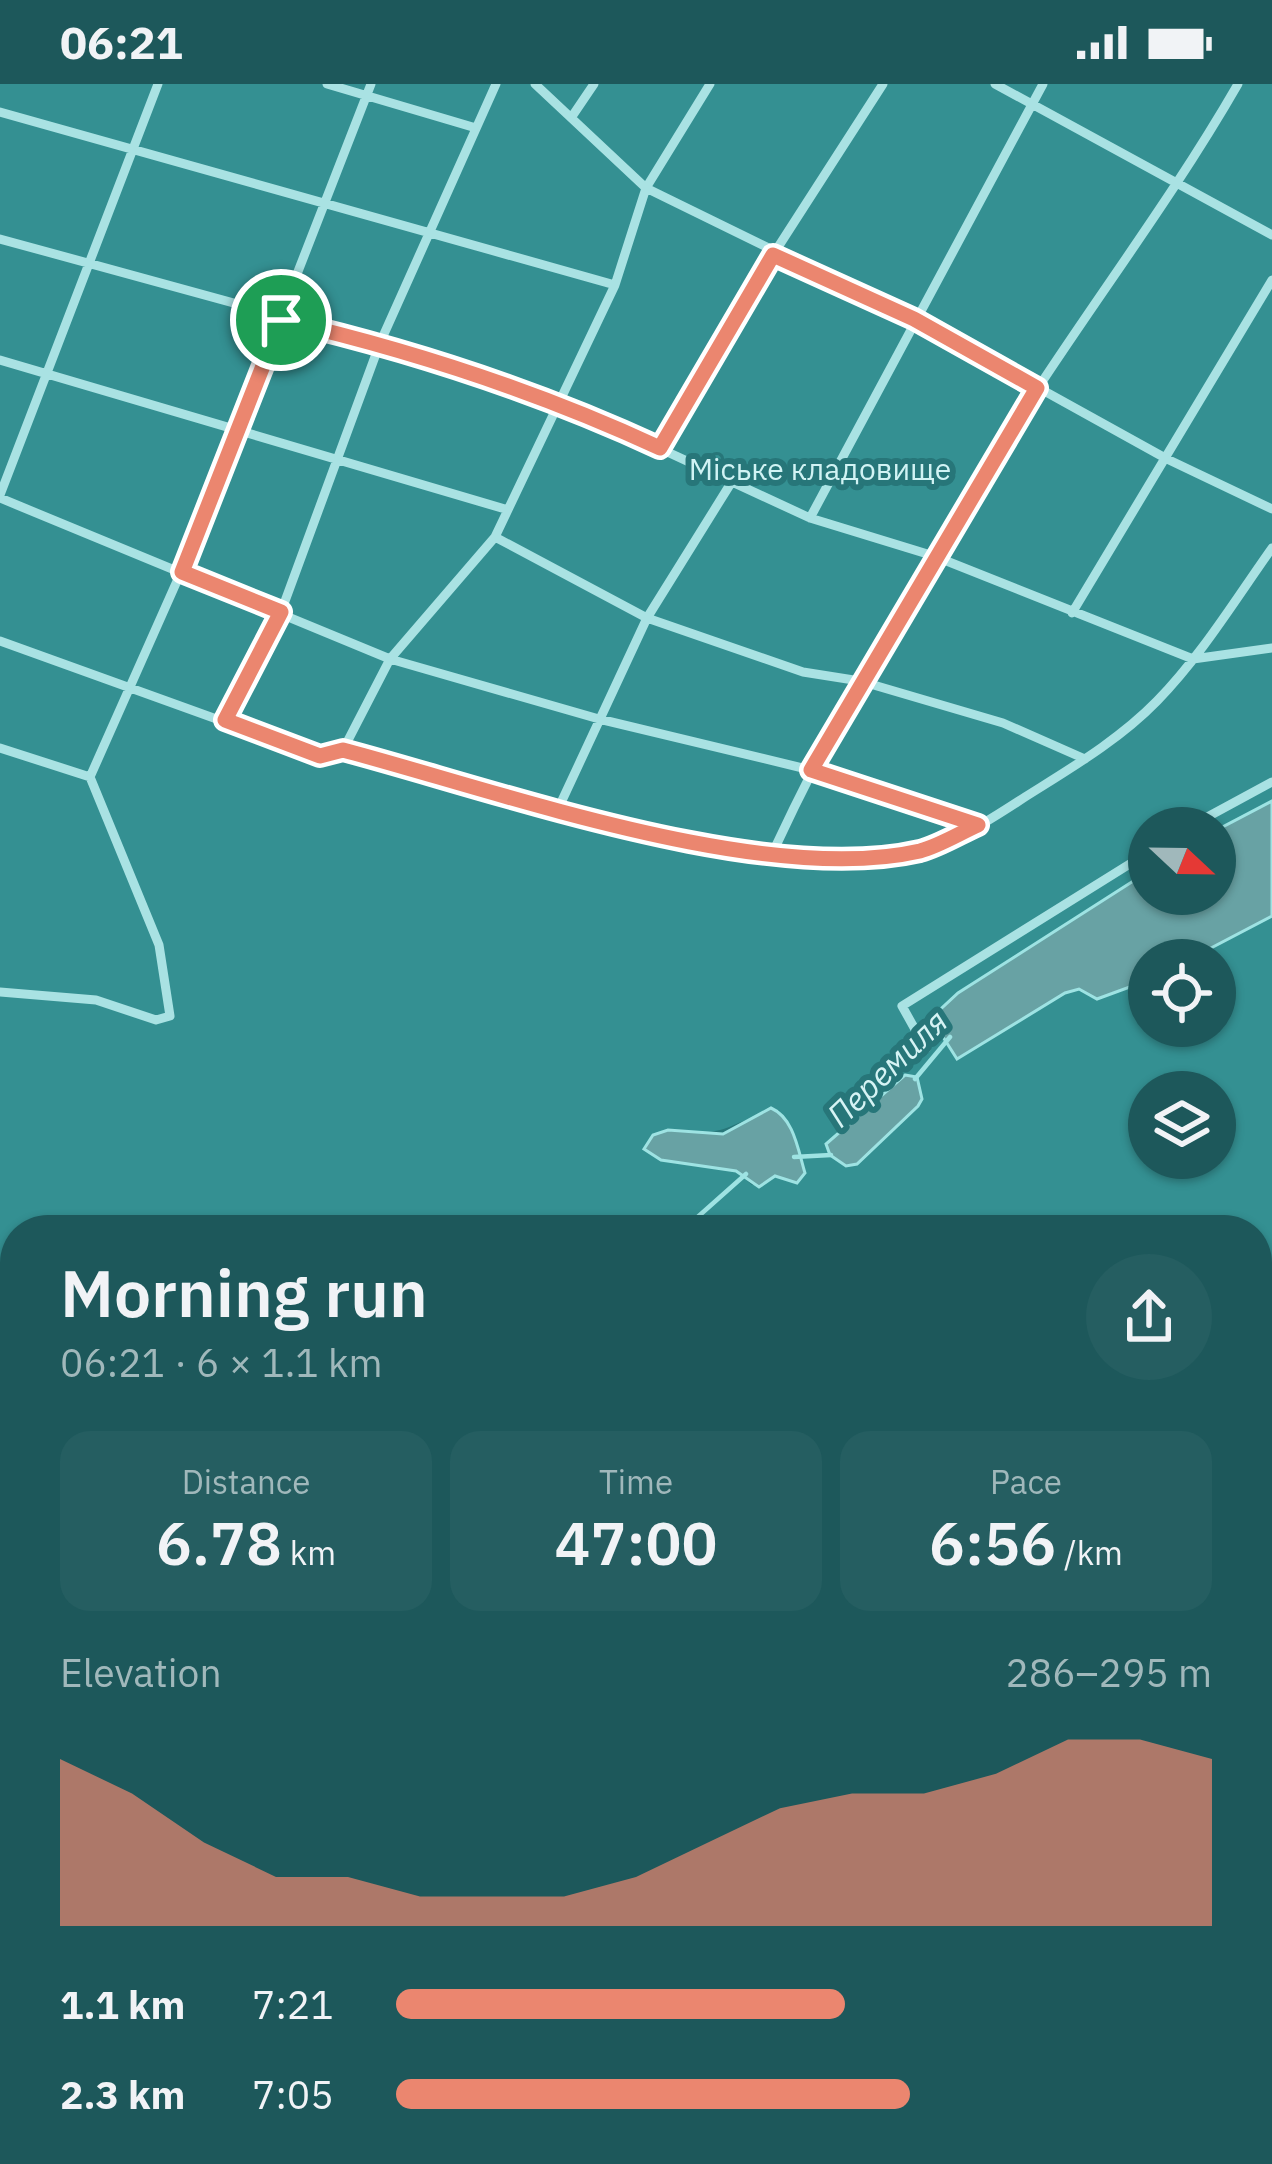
<!DOCTYPE html>
<html lang="en">
<head>
<meta charset="utf-8">
<style>
	body { margin:0; font-family:"IBM Plex Sans",sans-serif; background:#255e61; color:#f1f3f6; height:100vh; display:flex; flex-direction:column; font-size:45px; white-space:nowrap }
	* { box-sizing:border-box; margin:0 }
	p { font-size:39px; color:#a0b8bb }
	.icon { flex:none; width:66px; height:66px; fill:none; stroke:currentColor; stroke-width:2; stroke-linecap:round; stroke-linejoin:round }
	.map { position:relative; flex:1; overflow:hidden }
	.sheet { position:absolute; left:0px; top:1131px; width:1272px; height:951px; display:flex; flex-direction:column; background:#1d585b; border-radius:48px 48px 0 0; box-shadow:0 3px 9px #0004 }
	.sheet>* { flex:none }
	.needle { width:78px; rotate:112deg }
	.buttons { position:absolute; left:1128px; top:723px; display:grid; gap:24px }
	.buttons a { display:grid; place-items:center; width:108px; height:108px; border-radius:50%; background:#1d585b; box-shadow:0 3px 9px #0004; font-size:60px }
	.pin { position:absolute; display:grid; place-items:center; width:102px; height:102px; color:#fff; margin:-51px; border:6px solid #fff; border-radius:50%; box-shadow:0 3px 12px #0007 }
	.round { display:grid; place-items:center; flex:none; width:126px; height:126px; border-radius:63px; background:#255e61 }
	.summary { display:flex; align-items:center; justify-content:space-between; height:204px; padding:0 60px }
	h1 { font-size:66px; font-weight:600; line-height:90px }
	.stats { display:grid; grid-template-columns:repeat(3,1fr); gap:18px; height:204px; padding:12px 60px }
	.stats div { display:grid; align-content:center; border-radius:30px; background:#255e61; text-align:center }
	.stats b { font-size:60px; font-weight:600 }
	.stats small { font-size:33px; font-weight:400 }
	.stats p { font-size:33px }
	.chart { height:336px; padding:24px 60px }
	.chart p { display:flex; justify-content:space-between }
	.chart svg { width:100%; height:216px; margin-top:12px; fill:#eb866f; opacity:.7 }
	ul { padding:0 60px; list-style:none; font-size:39px }
	li { display:grid; grid-template-columns:192px 144px 1fr; align-items:center; height:90px }
	li i { height:30px; border-radius:15px; background:#eb866f }
	.status { display:flex; justify-content:space-between; align-items:center; height:84px; padding:0 60px; background:#1d585b; direction:ltr }
	.status svg { height:33px; fill:currentColor }
	.map>svg:first-child { display:block }
	.green { fill:#349092; fill-rule:evenodd }
	.water { fill:#68a2a4; stroke:#9ee3e3; stroke-width:3 }
	.lines { fill:none; stroke-linecap:round; stroke-linejoin:round }
	.stream { stroke:#9ee3e3; stroke-width:4.5 }
	.service { stroke:#a9e2e3; stroke-width:9 }
	.minor { stroke:#a9e2e3; stroke-width:12 }
	.secondary { stroke:#d2f2f3; stroke-width:24 }
	.wall { fill:#669d9d }
	.shaded-wall { fill:#537f80 }
	.building { fill:#77b6b7; stroke:#537f80; stroke-width:3 }
	.route-casing { stroke:#fff; stroke-width:24 }
	.route { stroke:#eb866f; stroke-width:15 }
	.labels { text-anchor:middle; stroke-width:12; stroke-linejoin:round; paint-order:stroke }
	.park-label { font-size:30px; fill:#d1f3f4; stroke:#277679 }
	.water-label { font-size:33px; font-style:italic; fill:#d6f3f4; stroke:#277679 }
</style>
</head>
<body>
<div class="status"><b>06:21</b><svg viewBox="0 0 49 12"><path d="M0 12V9h3v3zM5 12V6h3v6zM10 12V3h3v9zM15 12V0h3v12zM26 1h20v11H26zM47 4h2v5h-2z"/></svg></div>
<div class="map">
<svg width="1272" height="2080" viewBox="0 0 1272 2080">
	<rect width="100%" height="100%" fill="#277679"/>
	<!-- green -->
	<path class="green" d="M0,0H1272V1653L1257,1656V1146H15V1664L0,1687ZM1149,744H1215V810H1149ZM1149,876H1215V942H1149ZM1149,1008H1215V1074H1149ZM779,1026L805,1088L797,1099L775,1092L752,1101L736,1087L661,1076L668,1046C732,1055 724,1038 779,1026Z"/>
	<!-- water -->
	<path class="water" d="M1272,717V832L1188,876H1149V896L1097,915L1079,905L1065,909L957,975L931,934L958,909L1149,787V810H1215V747Z
		M905,991L917,993L922,1015L918,1022L857,1080L846,1082L830,1071L826,1060Z
		M771,1024C794,1034 798,1066 805,1089L797,1099L775,1092L759,1103L736,1087L661,1076L644,1065L653,1051L668,1046L723,1050Z"/>
	<g class="lines">
		<!-- stream -->
		<path class="stream" d="M915,995L950,953
			M794,1073L831,1071
			M683,1146L746,1090
			M0,1638L15,1624"/>
		<!-- service -->
		<path class="service" d="M327,0L476,44
			M535,0L646,104L914,235L1167,375L1272,425
			M995,0L1272,151
			M0,28L615,201
			M573,31L594,0
			M0,155L380,259L566,321L810,434L934,472L1193,575L1272,564
			M0,276L505,425
			M660,365L773,171L883,0
			M0,411L158,0
			M0,414L390,575L599,635L811,686L977,740
			M810,434L1043,0
			M495,453L647,534L803,588L860,597L1003,639L1085,675
			M1072,529L1272,196
			M0,557L319,672L343,666L390,575L495,453L615,201L646,104L710,0
			M225,636L281,528L380,259L496,0
			M0,664L90,693L181,488L371,0
			M343,666C494,706 771,805 921,767C957,758 994,733 1025,713C1071,684 1119,656 1157,617C1201,572 1235,516 1272,464
			M559,723L647,534L731,399
			M1187,744L1272,698
			M772,770C847,609 939,453 1038,304C1105,202 1177,106 1238,0
			M0,908L96,916L156,936L170,932L159,861L90,693
			M926,965L902,922L1149,768
			M0,1348L15,1320
			M522,2067L524,2080
			M699,2067L701,2080"/>
		<!-- minor -->
		<path class="minor" d="M1257,1928L1272,1926
			M0,2061L15,2058
			M1189,2067L1190,2080"/>
		<!-- secondary -->
		<path class="secondary" d="M1257,1774L1272,1772
			M0,1989L15,1986"/>
	</g>
	<!-- wall -->
	<path class="wall" d="M1272,1636V1691L1257,1693V1638Z
		M1272,1818V1862L1268,1835V1819Z
		M1265,1969H1272V2034H1268Z
		M478,2067H505V2073L479,2075Z
		M862,2067H903V2080H864Z
		M919,2067H962V2073L921,2080Z
		M1058,2067H1096V2080H1058Z"/>
	<!-- shaded-wall -->
	<path class="shaded-wall" d="M839,2073V2080H810Z"/>
	<!-- building -->
	<path class="building" d="M1272,1636V1667L1257,1670V1638Z
		M1272,1818V1846L1268,1819Z
		M1265,1969H1272V2010H1268Z
		M559,2067H584L586,2076L560,2080Z
		M728,2067H771L773,2080H731Z
		M797,2067H838L839,2073L810,2080H799Z
		M864,2067H899L865,2073Z
		M1025,2067H1037L1039,2080H994L993,2075Z
		M1061,2067H1096V2069L1062,2074Z
		M684,2069L685,2080H657L656,2074Z"/>
	<g class="lines">
		<!-- route casing -->
		<g class="route-casing">
			<path id="route" d="M773,171L914,235L1037,304L811,686L978,741C960,749 939,762 920,767C764,803 498,707 343,666L320,672L225,636L281,528L182,488L281,236C411,266 539,308 660,364Z"/>
		</g>
		<!-- route -->
		<use href="#route" class="route"/>
	</g>
	<g class="labels">
		<!-- park labels -->
		<g class="park-label">
			<text x="820" y="396">Міське кладовище</text>
		</g>
		<!-- water labels -->
		<g class="water-label">
			<text transform="translate(887 984) rotate(-44)" y="12">Перемиля</text>
		</g>
	</g>
</svg>
<div class="buttons">
<a><svg class="needle" viewBox="-14 -14 28 28"><path d="M0-13l5 13h-10z" fill="#e53935"/><path d="M0 13l5-13h-10z" fill="#a0b8bb"/></svg></a>
<a><svg class="icon" aria-label="locate" viewBox="0 0 24 24"><circle cx="12" cy="12" r="6"/><path d="M12 2v4M12 18v4M2 12h4M18 12h4"/></svg></a>
<a><svg class="icon" aria-label="layers" viewBox="0 0 24 24"><path d="M12 4l9 5-9 5-9-5zM3 14l9 5 9-5"/></svg></a>
</div>
<div class="pin" style="left:281px;top:236px;background:#1e9e55"><svg class="icon" aria-label="arrive" viewBox="0 0 24 24"><path d="M6 21V4h12l-3 4 3 4H6"/></svg></div>
<section class="sheet">
<div class="summary"><div><h1>Morning run</h1><p>06:21 · 6 × 1.1 km</p></div><a class="round"><svg class="icon" aria-label="share" viewBox="0 0 24 24"><path d="M12 15V3M7 8l5-5 5 5M5 13v7h14v-7"/></svg></a></div>
<div class="stats">
<div><p>Distance</p><b>6.78<small> km</small></b></div>
<div><p>Time</p><b>47:00</b></div>
<div><p>Pace</p><b>6:56<small> /km</small></b></div>
</div>
<div class="chart"><p><span>Elevation</span>286–295 m</p>
<svg viewBox="0 0 160 44" preserveAspectRatio="none"><path d="M0 44V10L10 17L20 27L30 34L40 34L50 38L60 38L70 38L80 34L90 27L100 20L110 17L120 17L130 13L140 6L150 6L160 10V44z"/></svg>
</div>
<ul>
<li><b>1.1 km</b>7:21<i style="width:55%"></i></li>
<li><b>2.3 km</b>7:05<i style="width:63%"></i></li>
</ul>
</section>
</div>
</body>
</html>
